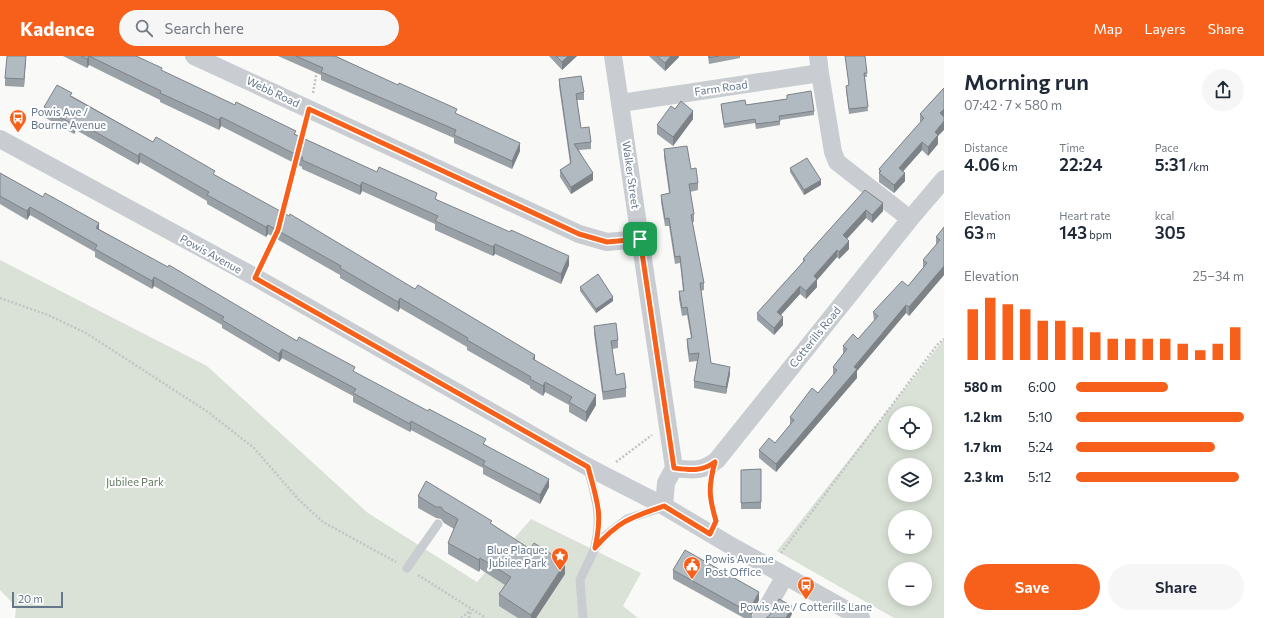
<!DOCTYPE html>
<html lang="en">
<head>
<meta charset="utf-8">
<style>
	body { margin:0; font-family:Commissioner,sans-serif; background:#f6f6f7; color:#1f2937; height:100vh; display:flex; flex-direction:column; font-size:15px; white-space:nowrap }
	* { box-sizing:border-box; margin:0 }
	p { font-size:13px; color:#747a83 }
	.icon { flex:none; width:22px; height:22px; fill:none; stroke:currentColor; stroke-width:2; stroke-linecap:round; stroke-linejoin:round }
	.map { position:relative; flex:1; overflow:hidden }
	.side { display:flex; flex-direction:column; background:#fff; width:320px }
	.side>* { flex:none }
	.tools { position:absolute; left:888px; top:350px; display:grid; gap:8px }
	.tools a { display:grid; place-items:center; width:44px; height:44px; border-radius:50%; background:#fff; box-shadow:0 2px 10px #0003; font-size:20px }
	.scale { position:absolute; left:12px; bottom:10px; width:51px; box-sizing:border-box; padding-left:4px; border:2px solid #65778b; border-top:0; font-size:11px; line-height:14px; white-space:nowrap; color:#65778b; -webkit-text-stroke:3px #fff; paint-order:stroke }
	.pin { position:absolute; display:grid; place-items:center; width:34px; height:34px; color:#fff; margin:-17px; border-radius:8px; box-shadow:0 2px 6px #0006 }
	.round { display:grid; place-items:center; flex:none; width:42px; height:42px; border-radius:21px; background:#f6f6f7 }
	.headline { display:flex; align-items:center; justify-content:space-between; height:68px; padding:0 20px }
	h1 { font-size:22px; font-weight:600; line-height:30px }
	.stats { display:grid; grid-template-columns:repeat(3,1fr); gap:6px; height:68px; padding:4px 20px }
	.stats div { display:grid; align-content:center }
	.stats b { font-size:17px; font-weight:600 }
	.stats small { font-size:11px; font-weight:400 }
	.stats p { font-size:11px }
	.chart { height:112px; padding:8px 20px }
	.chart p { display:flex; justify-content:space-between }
	.chart svg { width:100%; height:72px; margin-top:4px; stroke:#f6601b; stroke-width:6 }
	.button { display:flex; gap:8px; margin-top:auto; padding:8px 20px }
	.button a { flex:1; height:46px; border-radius:24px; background:#f6601b; color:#fff; font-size:16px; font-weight:600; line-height:46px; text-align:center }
	.button a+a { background:#f6f6f7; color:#1f2937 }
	ul { padding:0 20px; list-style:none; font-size:13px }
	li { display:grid; grid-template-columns:64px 48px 1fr; align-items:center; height:30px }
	li i { height:10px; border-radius:5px; background:#f6601b }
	header { display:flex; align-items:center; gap:24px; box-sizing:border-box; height:56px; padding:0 20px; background:#f6601b; color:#fff }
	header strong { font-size:19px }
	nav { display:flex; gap:22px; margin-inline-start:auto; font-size:14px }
	.search { width:280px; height:36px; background:#f6f6f7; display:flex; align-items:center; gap:10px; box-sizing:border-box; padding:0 14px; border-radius:22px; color:#747a83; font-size:15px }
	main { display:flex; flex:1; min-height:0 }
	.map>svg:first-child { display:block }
	.green { fill:#dae2d7; fill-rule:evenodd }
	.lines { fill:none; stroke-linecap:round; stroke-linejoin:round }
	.path { stroke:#c2c4c7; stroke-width:2.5; stroke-dasharray:2 2; stroke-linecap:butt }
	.service { stroke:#c9cdd1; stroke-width:9 }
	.minor { stroke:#c9cdd1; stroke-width:18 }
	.wall { fill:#99a0a6 }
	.shaded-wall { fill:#7d8287 }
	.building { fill:#b2bac1; stroke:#7d8287 }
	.route-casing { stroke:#fff; stroke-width:8 }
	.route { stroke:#f6601b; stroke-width:5 }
	.labels { text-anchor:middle; stroke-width:4; stroke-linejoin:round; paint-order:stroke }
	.street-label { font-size:11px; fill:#65778b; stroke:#fff }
	.poi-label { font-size:11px; fill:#65778b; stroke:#fff; text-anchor:start }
	.park-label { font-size:11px; fill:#647b61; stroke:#fff }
</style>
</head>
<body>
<header>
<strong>Kadence</strong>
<div class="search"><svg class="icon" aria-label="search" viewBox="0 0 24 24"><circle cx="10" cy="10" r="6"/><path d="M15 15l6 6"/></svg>Search here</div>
<nav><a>Map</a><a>Layers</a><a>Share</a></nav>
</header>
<main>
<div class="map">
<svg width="944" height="562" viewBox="0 0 944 562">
	<rect width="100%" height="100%" fill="#f9faf7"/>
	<!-- green -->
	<path class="green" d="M0,204L207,310L368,457L477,526L531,463L641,517L623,550L638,562H15L16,551L0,534Z
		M944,283V562H894L777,495ZM895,357H925V387H895ZM895,409H925V439H895ZM895,461H925V491H895ZM895,513H925V543H895Z"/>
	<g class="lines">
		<!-- path -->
		<path class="path" d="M313,37L317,14
			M301,83L305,71
			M282,159L296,106
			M262,207L276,179
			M0,242L48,259L86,277L208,356L254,392L299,444L323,466L396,506
			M616,406L652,379
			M710,428L709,443L714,460
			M781,497L937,289L944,283
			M418,519L486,562
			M461,562L471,554
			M469,562L471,555"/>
		<!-- service -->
		<path class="service" d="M588,412C596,443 602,458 595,491
			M407,512L438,468
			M583,562L580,524L595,492L605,480L627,463L663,451"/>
		<!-- minor -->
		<path class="minor" d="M194,0L579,178L607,186L640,183
			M613,0L674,412L666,427L664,450
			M818,0L820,17
			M621,47L820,17L833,96L837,106L910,163
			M0,83L255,221L588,411L664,450L728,488L861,562
			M674,412C692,414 702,416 717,404L910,163L944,123
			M761,562L785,520"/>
	</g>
	<!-- wall -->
	<path class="wall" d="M26,0L24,31L5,30V22Z
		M63,0H136L162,15L296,79L437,144L569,209L561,228L495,198L493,200L435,174V168L362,135L360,139L302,113V111L221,70L219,74L160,46V44L89,9L87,12Z
		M278,0H335L457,58L520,95L512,113L454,87V82L321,24V19Z
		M549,0H577L562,14Z
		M649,0H679V1L665,15Z
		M708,0H740V2L709,8Z
		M845,0H865L867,21H865L868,55L849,58L846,34V30L849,29Z
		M559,23L584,36V44H577L581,72L591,86V93L579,94L593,124L571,138L560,121V114L570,107L559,30Z
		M944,32L938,80V88L928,100L922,94L903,115L905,125L894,137L879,126V113L920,67V58Z
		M787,39L814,55V59L780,64V69L756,73L755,67L724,72L721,52V48L746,49L787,43Z
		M72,40L153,86L215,119L535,305L596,349L586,366L569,356V349L545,336L543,340L530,332V330L467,294V291L400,252L398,256L340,222V219L268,178L266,181L207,148V145L140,106L138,109L76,74L74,78L44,61V51Z
		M675,53L693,63L673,90L657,78V69Z
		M664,93L691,113L698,127V134L690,136L694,158V166H692L704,227V234L701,235L711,307L730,318L726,338L694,332V325L697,305L689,306L687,290V283L691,282L687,259L682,260L679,243V235H683L680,207L675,208L669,170H665L661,146V139L669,137L664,101Z
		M790,112L821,129L804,139L790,116Z
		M0,117L297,285L486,389L549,431L540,448L483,418V412L411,374L410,376L353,346V340L282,302L279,306L222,272V269L154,230L152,233L95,201V196L30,159L27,164L0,148Z
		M865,134L883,155L872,167L866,162L847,183L849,193L839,203L837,201L817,224V231L806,243L800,238L781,259L783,269L774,279L757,264V257L803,206V203Z
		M944,171V219L909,260L906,257L857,315V322L776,416L759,402V394L775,387L790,369V361L818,337L833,319V311L843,298V290L858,283L874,265L873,256L908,230L923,212V204L936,189V181Z
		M580,231L613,245L596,257L580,235Z
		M594,270L618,284V292L612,293L616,319L626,332V341L603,344L594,278Z
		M761,413V453H741V414Z
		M418,440L492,468L565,518L536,562H518L499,550V538L505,529L480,513L479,516L448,498V487L454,473L444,467L441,463L436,462L418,452Z
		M673,514L759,544L752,557V562H744L673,523Z"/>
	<!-- shaded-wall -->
	<path class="shaded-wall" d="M26,0L24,31V23Z
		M89,0V9L87,12V3Z
		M568,0H577L562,14V6Z
		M671,0H679V1L665,15V7Z
		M944,53V61L940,57Z
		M693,55V63L673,90V81Z
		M221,61V70L219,74V64Z
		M76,65V74L74,78V69Z
		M944,65V74L938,80V88L928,100V91L935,76Z
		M922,86V94L899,120V112Z
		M520,87V95L512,113V105Z
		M140,97V106L138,109V100Z
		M593,117V124L571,138V131Z
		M905,117V125L894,137V129Z
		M821,124V129L804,139V134Z
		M362,126V135L360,139V130Z
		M883,147V155L872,167V159Z
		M30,151V159L27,164V155Z
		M866,154V162L843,187V179Z
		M99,167V175L96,172Z
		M268,169V178L266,181V171Z
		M849,185V193L839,203V196Z
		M495,188V198L493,200V191Z
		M837,194V201L817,224V231L806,243V235L814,220Z
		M569,200V209L561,228V218Z
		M944,210V219L909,260V251Z
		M154,221V230L152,233V225Z
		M800,230V238L777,263V256Z
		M613,241V245L596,257V253Z
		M400,242V252L398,256V246Z
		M906,249V257L857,315V322L776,416V408L854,311Z
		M783,261V269L774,279V272Z
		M282,293V302L279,306V298Z
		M535,299V308L533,303Z
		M730,311V318L726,338V331Z
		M545,326V336L543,340V330Z
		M596,339V349L586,366V356Z
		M411,365V374L410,376V368Z
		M549,423V431L540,448V439Z
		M480,502V513L479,516V504Z
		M565,507V518L536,562H531V559Z
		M759,536V544L752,557V562V549Z
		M792,550V558L790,562H786Z"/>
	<!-- building -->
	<path class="building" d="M7,0H26L24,23L5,22Z
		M81,0H89L87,3Z
		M89,0H136L162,12L161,14L235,49L236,46L296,75L294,78L377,116L379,111L437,137L435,143L510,176L511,174L569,200L561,218L495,188L493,191L435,165L438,160L362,126L360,130L302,104L303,102L221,61L219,64L160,37L161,35Z
		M296,0H335L398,29L399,27L457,53L455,57L520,87L512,105L454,79L456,74L321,16L323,12Z
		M556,0H568L562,6Z
		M657,0H671L665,7Z
		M709,0H719L709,2Z
		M845,0H865L867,17H864L868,51L849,53L846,30L849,29Z
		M581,20L584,36L576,38L581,72L589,71L591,86L574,88L593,117L571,131L560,114L571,107L559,23Z
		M57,29L72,37L70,40L153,86L156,81L215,115L213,118L289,160L290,158L415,233L418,229L535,299L533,303L596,339L586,356L569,346L572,341L545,326L543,330L530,323L531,321L467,284L468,282L400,242L398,246L340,212L341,210L268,169L266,171L207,139L209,136L140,97L138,100L76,65L74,69L44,51Z
		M944,32V53L940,57L944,61V65L935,76L938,79L928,91L922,86L899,112L905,117L894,129L879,117L881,115L879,113L924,62L920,58Z
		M811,35L814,55L779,60L780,65L756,68L755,63L724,68L721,48L745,44L746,49L787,43V39Z
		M681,45L693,55L673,81L657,69L671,50L675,53Z
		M687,90L691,113L696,112L698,127L689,128L694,158L691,159L704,227H700L711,307L730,311L726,331L694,325L699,297L689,298L687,283L692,282L687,251L682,252L679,235H684L680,200L675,201L669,162L665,163L661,139L670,137L664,93Z
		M807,102L821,124L804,134L790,112Z
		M0,117L43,141L45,137L99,167L96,172L168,211L169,209L297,285L299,281L355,311L353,315L428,355L429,353L486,383L483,388L549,423L540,439L483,409L485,405L411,365L410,368L353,337L356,333L282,293L279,298L222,264L224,261L154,221L152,225L95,193L97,189L30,151L27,155L0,140Z
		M865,134L883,147L872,159L866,154L843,179L849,185L839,196L837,194L814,220L817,223L806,235L800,230L777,256L783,261L774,272L757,257L805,204L803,203Z
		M944,171V210L909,251L906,249L854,311L857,313L776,408L759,394L769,382L775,387L794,364L790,361L812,332L818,337L837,314L833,311L847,293L843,290L853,278L858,283L878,260L873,256L902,225L908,230L927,207L923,204L940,184L936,181Z
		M598,218L613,241L596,253L580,231Z
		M616,267L618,284L611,285L616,319L624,317L626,332L603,336L594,270Z
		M761,413V446L741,447V414Z
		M426,425L492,465L490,467L530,493L534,487L565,507L531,559L499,538L511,521L480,502L479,504L448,487L458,463L444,455L441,451H436L418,440Z
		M685,494L759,536L752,549V558L673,514Z
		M779,543L792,550L786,562H766L770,559Z"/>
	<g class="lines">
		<!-- route casing -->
		<g class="route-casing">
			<path id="route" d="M309,53L579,178L607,186L640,183L674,412C689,414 702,416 715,406C708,431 709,441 716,465L710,478L664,450C632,461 618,465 595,492C603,457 597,445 588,411L255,222L278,174Z"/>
		</g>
		<!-- route -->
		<use href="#route" class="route"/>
	</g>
	<!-- icons -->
	<defs>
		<g id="bus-pin" transform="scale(0.9)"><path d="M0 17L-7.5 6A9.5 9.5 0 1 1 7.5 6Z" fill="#f6601b" stroke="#fff"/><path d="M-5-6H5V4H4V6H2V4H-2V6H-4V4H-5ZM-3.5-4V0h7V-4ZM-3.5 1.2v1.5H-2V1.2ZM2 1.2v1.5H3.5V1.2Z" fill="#fff"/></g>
		<g id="sight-pin" transform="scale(0.9)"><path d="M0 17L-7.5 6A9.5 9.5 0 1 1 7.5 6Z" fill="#f6601b" stroke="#fff"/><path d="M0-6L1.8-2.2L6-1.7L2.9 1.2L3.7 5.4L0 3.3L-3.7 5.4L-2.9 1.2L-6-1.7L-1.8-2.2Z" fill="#fff"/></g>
		<g id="civic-pin" transform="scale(0.9)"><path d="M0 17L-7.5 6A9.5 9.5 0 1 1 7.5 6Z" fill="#f6601b" stroke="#fff"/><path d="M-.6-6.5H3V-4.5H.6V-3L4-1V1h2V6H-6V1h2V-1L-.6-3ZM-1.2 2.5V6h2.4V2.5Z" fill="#fff"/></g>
	</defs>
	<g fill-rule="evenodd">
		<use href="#bus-pin" x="18" y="62"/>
		<use href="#sight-pin" x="560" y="500"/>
		<use href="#civic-pin" x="692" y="509"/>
		<use href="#bus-pin" x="806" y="529"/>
	</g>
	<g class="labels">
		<!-- street labels -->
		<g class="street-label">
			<text transform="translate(721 32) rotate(-8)" y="4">Farm Road</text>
			<text transform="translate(273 36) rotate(25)" y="4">Webb Road</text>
			<text transform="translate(631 119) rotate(82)" y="4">Walker Street</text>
			<text transform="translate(211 198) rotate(29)" y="4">Powis Avenue</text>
			<text transform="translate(815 281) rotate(-51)" y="4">Cotterills Road</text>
		</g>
		<!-- poi labels -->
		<g class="poi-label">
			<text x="31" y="60">Powis Ave /<tspan x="31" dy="13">Bourne Avenue</tspan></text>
			<text x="547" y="498" text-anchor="end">Blue Plaque:<tspan x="547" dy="13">Jubilee Park</tspan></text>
			<text x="705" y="507">Powis Avenue<tspan x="705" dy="13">Post Office</tspan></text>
			<text x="806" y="555" text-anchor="middle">Powis Ave / Cotterills Lane</text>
		</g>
		<!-- park labels -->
		<g class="park-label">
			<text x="135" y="430">Jubilee Park</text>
		</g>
	</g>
</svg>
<div class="tools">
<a><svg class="icon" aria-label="locate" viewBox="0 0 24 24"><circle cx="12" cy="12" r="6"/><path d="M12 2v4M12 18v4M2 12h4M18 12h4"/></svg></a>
<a><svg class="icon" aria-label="layers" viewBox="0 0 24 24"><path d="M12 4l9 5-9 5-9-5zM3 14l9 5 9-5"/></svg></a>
<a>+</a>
<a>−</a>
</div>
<div class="scale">20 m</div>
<div class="pin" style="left:640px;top:183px;background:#1e9e55"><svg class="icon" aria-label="arrive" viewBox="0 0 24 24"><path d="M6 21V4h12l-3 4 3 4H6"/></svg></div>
</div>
<section class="side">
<div class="headline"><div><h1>Morning run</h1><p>07:42 · 7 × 580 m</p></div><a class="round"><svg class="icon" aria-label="share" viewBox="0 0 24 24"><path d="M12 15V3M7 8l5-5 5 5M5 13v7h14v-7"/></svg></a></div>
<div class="stats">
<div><p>Distance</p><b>4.06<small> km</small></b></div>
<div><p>Time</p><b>22:24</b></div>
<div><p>Pace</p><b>5:31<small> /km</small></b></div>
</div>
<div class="stats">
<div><p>Elevation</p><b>63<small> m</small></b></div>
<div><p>Heart rate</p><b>143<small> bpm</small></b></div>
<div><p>kcal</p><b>305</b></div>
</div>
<div class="chart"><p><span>Elevation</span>25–34 m</p>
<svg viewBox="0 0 160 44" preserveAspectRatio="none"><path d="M5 44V13M15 44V6M25 44V10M35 44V13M45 44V20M55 44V20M65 44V24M75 44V27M85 44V31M95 44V31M105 44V31M115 44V31M125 44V34M135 44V38M145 44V34M155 44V24"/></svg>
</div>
<ul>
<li><b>580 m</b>6:00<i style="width:55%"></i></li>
<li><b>1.2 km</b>5:10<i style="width:100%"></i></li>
<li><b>1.7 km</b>5:24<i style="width:83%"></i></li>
<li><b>2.3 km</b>5:12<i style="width:97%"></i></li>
</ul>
<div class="button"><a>Save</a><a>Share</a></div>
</section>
</main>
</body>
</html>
